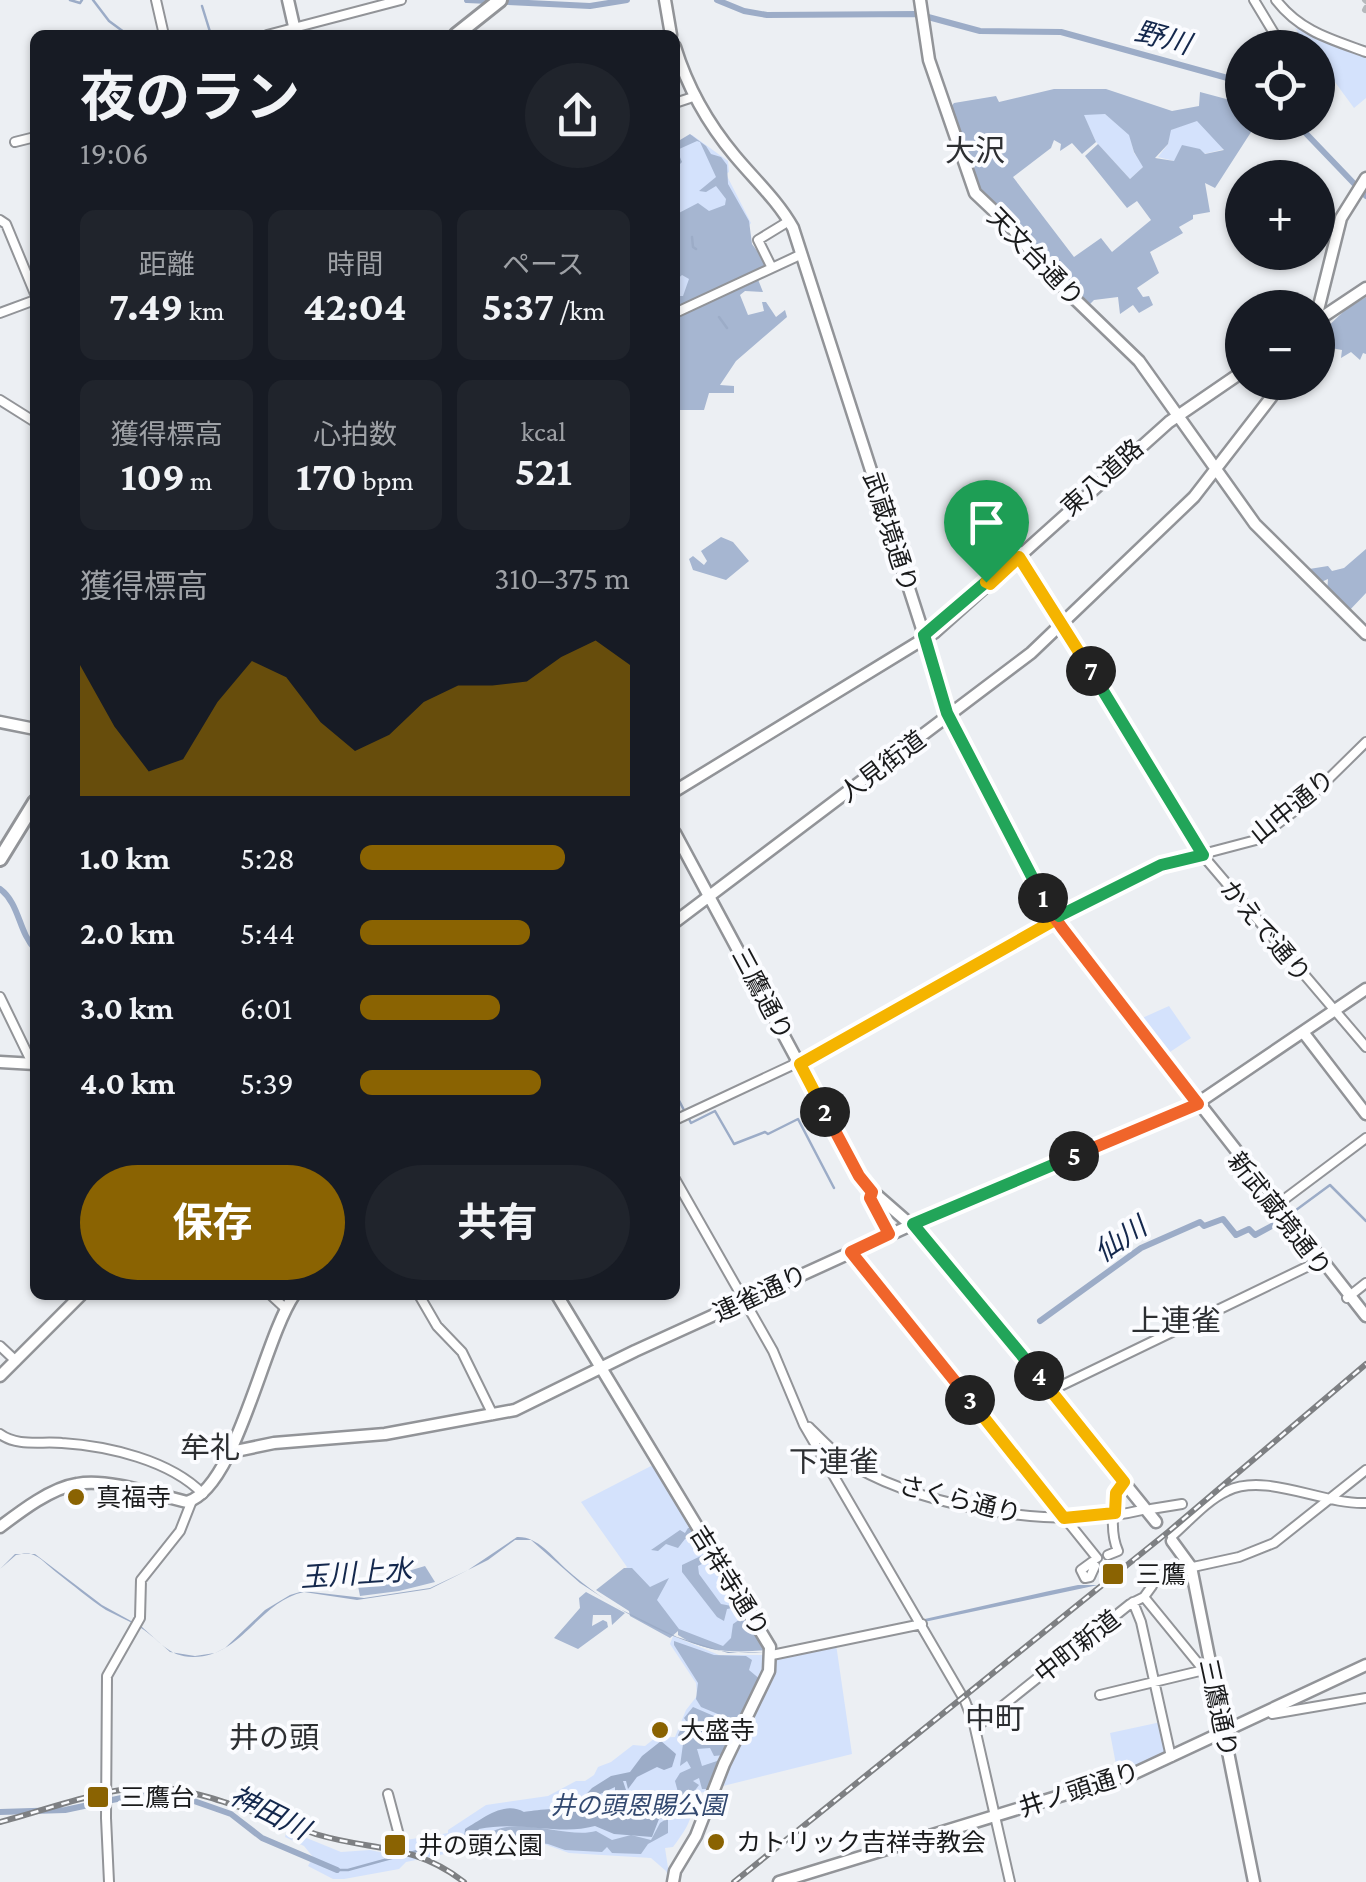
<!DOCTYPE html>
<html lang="ja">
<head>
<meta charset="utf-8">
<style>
	body { margin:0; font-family:"Crimson Pro","Noto Sans JP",serif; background:#20242c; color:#f1f3f6; height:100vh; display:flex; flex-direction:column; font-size:38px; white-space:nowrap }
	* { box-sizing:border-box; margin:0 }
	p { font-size:32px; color:#9ea1a6 }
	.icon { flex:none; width:55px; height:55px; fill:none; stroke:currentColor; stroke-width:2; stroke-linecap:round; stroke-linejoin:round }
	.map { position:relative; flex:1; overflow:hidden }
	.sheet { position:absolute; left:30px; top:30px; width:650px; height:1270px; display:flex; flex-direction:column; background:#171b24; border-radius:15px; box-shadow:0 2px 8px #0004 }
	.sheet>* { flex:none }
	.buttons { position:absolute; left:1225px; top:30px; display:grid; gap:20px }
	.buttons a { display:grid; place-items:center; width:110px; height:110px; border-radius:50%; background:#171b24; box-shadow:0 2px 8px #0004; font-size:50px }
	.pin { position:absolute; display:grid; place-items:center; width:85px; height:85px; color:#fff; margin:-102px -42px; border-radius:50% 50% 50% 0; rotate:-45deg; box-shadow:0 0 10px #0007 }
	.pin .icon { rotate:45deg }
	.km { position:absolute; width:50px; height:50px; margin:-25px; border-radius:50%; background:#222; color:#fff; font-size:28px; line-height:50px; text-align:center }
	.round { display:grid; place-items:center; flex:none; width:105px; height:105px; border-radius:52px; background:#20242c }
	.head { display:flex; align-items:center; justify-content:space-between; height:170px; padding:0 50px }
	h1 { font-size:55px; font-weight:700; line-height:75px }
	.figures { display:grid; grid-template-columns:repeat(3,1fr); gap:15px; height:170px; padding:10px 50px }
	.figures div { display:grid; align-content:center; border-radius:15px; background:#20242c; text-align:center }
	.figures b { font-size:42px; font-weight:700 }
	.figures small { font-size:28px; font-weight:400 }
	.figures p { font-size:28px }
	.chart { height:280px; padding:20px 50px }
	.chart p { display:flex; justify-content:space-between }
	.chart svg { width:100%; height:180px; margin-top:10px; fill:#8a6302; opacity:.7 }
	.cta { display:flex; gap:20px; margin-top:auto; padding:20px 50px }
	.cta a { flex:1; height:115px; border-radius:60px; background:#8a6302; color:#fff; font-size:40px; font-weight:700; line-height:115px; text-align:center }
	.cta a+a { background:#20242c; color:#f1f3f6 }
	ul { padding:0 50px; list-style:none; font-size:32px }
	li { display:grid; grid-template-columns:160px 120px 1fr; align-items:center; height:75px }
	li i { height:25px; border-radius:12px; background:#8a6302 }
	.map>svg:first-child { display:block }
	.green { fill:#d4e2fc }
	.forest { fill:#a6b6d1; fill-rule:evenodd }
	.water { fill:#9cacc7 }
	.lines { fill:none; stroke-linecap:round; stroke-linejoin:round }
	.stream { stroke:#9cacc7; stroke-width:2.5 }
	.river { stroke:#9cacc7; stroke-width:6 }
	.taxiway { stroke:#b5b8bb; stroke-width:6 }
	.minor-casing { stroke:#929498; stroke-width:12 }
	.major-casing { stroke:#929498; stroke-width:15 }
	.highway-casing { stroke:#929498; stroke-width:18 }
	.minor { stroke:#fff; stroke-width:8 }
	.major { stroke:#fff; stroke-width:10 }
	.highway { stroke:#fff; stroke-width:12 }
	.rail-casing { stroke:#7e8083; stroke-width:6 }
	.rail { stroke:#fbfcff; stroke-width:2.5; stroke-dasharray:8; stroke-linecap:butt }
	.split-1-casing { stroke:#fff; stroke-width:20 }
	.split-2-casing { stroke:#fff; stroke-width:20 }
	.split-3-casing { stroke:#fff; stroke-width:20 }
	.split-4-casing { stroke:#fff; stroke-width:20 }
	.split-5-casing { stroke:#fff; stroke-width:20 }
	.split-6-casing { stroke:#fff; stroke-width:20 }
	.split-7-casing { stroke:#fff; stroke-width:20 }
	.split-8-casing { stroke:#fff; stroke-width:20 }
	.split-1 { stroke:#22a559; stroke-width:12 }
	.split-2 { stroke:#f5b400; stroke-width:12 }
	.split-3 { stroke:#f0652b; stroke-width:12 }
	.split-4 { stroke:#f5b400; stroke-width:12 }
	.split-5 { stroke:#22a559; stroke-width:12 }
	.split-6 { stroke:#f0652b; stroke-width:12 }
	.split-7 { stroke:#22a559; stroke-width:12 }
	.split-8 { stroke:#f5b400; stroke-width:12 }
	.poi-dot { fill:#8a6302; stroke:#fbfcff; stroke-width:4 }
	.labels { text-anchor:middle; stroke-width:8; stroke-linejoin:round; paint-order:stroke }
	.street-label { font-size:25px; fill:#191a1b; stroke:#fbfcff }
	.poi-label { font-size:25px; fill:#191a1b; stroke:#fbfcff; text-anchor:start }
	.park-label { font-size:25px; font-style:italic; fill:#334970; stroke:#fbfcff }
	.water-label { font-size:28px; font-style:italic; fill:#14284d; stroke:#fbfcff }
	.quarter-label { font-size:30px; fill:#2d2f32; stroke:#fbfcff }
</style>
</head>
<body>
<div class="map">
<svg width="1366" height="1882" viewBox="0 0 1366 1882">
	<rect width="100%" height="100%" fill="#eceff3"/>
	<!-- green -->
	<path class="green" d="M1295,28L1366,55V98L1354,108L1318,59V48L1309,47Z
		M1083,114H1105L1130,135L1134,153L1144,166L1130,179L1096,142Z
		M1198,120L1225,149L1174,161L1158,157L1168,144L1170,130Z
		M692,135L728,161L729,172L726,174L751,223L744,232V239L767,268L675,311V144Z
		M1169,1006L1191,1038L1167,1054L1140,1019Z
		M651,1466L657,1468L754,1620L723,1648L680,1631L601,1588L627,1567L581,1502Z
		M661,1631L719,1655H769L766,1673L709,1791L690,1795C697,1816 685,1830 673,1847L665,1848L670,1881L666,1871L651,1858L569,1853L544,1844L495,1839L484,1846L406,1862L399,1869L344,1879H333L308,1866L313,1857L304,1846L285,1837L287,1830L341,1852L370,1850L389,1854L400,1849L406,1840L448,1833V1830L486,1805L548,1796L576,1781H585L594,1775L598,1767L611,1762L633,1745L645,1746L655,1738L675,1737L686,1710L697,1696L696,1683L670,1644L673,1636Z
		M836,1644L852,1754L719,1787L774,1657Z
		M1161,1722L1167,1752L1165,1756L1118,1775L1110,1733Z"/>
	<!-- forest -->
	<path class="forest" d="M1054,89H1106L1172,111L1199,106L1200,92L1230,100L1242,109V122L1253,129L1215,188L1205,183L1210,212L1193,215V219L1179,227L1183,233L1150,252L1159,273L1137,288L1143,297L1149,296L1153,305L1139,313L1133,305L1120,314L1118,297L1094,300L1087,307L981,196L950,108L954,103L996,96L999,102ZM1105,114L1129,135L1134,152L1143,167L1130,179L1098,144L1085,156L1127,208L1137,201L1151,220L1112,252L1101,238L1074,257L1013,177L1051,148L1054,140L1061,144L1060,151L1072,143L1082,154L1096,142L1084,115ZM1197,121L1224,150L1205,154L1200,149L1182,145L1174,161L1155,158L1168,144L1171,130Z
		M690,134L706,146L711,154L721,157L727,165L728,184L749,221L752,244L770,268L757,277L763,292L745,291L740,295L748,315L764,311L762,302H766L776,317L785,310L787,317L736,361L720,385L734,386V393H709L704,410H675V378L678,375L675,296H683L689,279L682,275L675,281V215L698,203L709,211L725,205L726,199L716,186L706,192L699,191L716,177L700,142L697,141L677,150L682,162L675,169V143Z
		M1366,297V354L1363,353L1360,360L1351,352L1341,358L1342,350L1331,348V355L1318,351V336L1345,310Z
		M721,537L733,542L749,561L726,580L693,570L689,559L693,556L704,565L707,561L701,551Z
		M1366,549V593L1347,613L1327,594L1328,579L1319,583L1303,570L1328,566L1332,571L1344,568Z
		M688,1528H692L711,1559L698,1566L699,1574L721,1604L737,1607L727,1609L724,1621L717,1617L682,1572V1565L703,1555L698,1538L685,1539L678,1548L666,1544L658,1551L651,1550L680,1530L685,1533Z
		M425,1566L435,1582L399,1591L360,1596L358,1586Z
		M624,1568H632L650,1587L669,1578L657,1600L679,1629L723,1646L731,1638L733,1624L746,1615L768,1650C736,1653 706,1653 678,1635V1631L670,1638L630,1616L629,1611L596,1590Z
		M586,1592L625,1613L612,1625L611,1615H593L592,1626L603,1620L607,1622L608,1627L578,1649L554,1638L580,1608L579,1598Z
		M674,1641L714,1655L746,1656L752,1660L749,1670L761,1680L737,1722L701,1707L696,1699L698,1683L674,1645Z
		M693,1707L737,1726L724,1755L714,1756L710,1748L697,1749L702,1766L720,1760L709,1789H702L699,1778L693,1781L699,1785L693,1793L679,1796L675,1781L680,1773L691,1768L687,1761L680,1766L683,1744L678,1735L684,1722L691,1728L684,1718Z
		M668,1818V1833L648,1844L641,1854L612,1853L607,1847L602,1852L565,1850L548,1844L493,1837L492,1832C520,1816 569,1839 596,1831L612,1840L631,1835L651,1840L660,1823Z"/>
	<!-- water -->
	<path class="water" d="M517,1537C537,1536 552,1556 566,1569C605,1604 661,1636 712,1649C769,1663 851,1636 907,1623C964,1610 1021,1597 1078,1585H1098L835,1641L767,1652L728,1653L677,1637L620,1609L580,1583L531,1540H515L488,1560L430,1589L357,1600L304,1592C258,1602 242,1657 193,1657C168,1657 160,1640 141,1628C130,1621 117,1616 106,1610C89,1599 73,1585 56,1572C49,1567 40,1556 31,1554C26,1553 21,1554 16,1555L0,1569L15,1554H35L102,1605L142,1627L170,1652L195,1656L215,1653L225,1648L265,1610L290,1595L303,1591L364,1598L430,1588L468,1570Z
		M661,1741L676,1754L672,1767L664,1770L657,1767L637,1777L628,1789L626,1781H623L626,1790L615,1791V1787L596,1796L598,1802L607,1806L675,1805L682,1810V1813L659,1819L652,1837L614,1834L595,1826C559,1836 519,1820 479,1829L473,1838L464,1839L465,1829C481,1820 504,1800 524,1812C528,1811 568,1807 573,1808L592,1788L611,1776L630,1772L642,1756Z"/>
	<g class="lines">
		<!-- stream -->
		<path class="stream" d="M70,0L80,3L82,0
			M93,0L109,21L128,35
			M202,6L211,35
			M692,237L693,247L696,249
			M719,317L727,328
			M675,1093L685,1112
			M689,1119L691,1123L715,1111L734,1144L765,1132L768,1134L798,1119L834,1188
			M1292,1213L1330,1185L1366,1221
			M682,1812L687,1814
			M337,1870H348L457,1840"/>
		<!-- river -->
		<path class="river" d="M467,0L590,6L627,0
			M717,0L744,11L767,15L917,14L980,31L1061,32L1242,82
			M1295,122L1366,196
			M0,889C20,904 18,931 35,949
			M1040,1321L1141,1248L1200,1222L1204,1226L1223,1219L1236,1235L1249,1229L1255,1235L1281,1221
			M0,1812L65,1810L145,1793L174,1794L231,1814L262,1838L337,1870"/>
		<!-- taxiway -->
		<path class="taxiway" d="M1365,0L1366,1
			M1365,10L1366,8"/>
		<!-- minor casing -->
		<g class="minor-casing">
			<path id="minor" d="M156,0L164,35
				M1254,0L1283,48
				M1276,0C1300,31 1330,39 1366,52
				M267,35L401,0
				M675,103L696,96
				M15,142L35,137
				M0,220L6,224L35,294
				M772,268L758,240L789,221
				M0,313L35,300
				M675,313L802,254
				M0,400L35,422
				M1017,555L1205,858L1366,1047
				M0,997L32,1063
				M675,1120L831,1047L1001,953L1058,917L1161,865L1256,840L1301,806L1366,742
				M675,1179L773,1351L804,1425L965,1701L974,1724L1010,1882
				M1274,1207L1366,1138
				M851,1252L1097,1558
				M271,1295L285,1308
				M419,1295L437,1326L462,1352L493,1415
				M1347,1298L1366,1283
				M0,1346L16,1361
				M1050,1391L1317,1262
				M809,1427C824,1442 838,1457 856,1467C927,1509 1063,1530 1142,1510
				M0,1434C18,1447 41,1441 62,1443C108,1446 170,1460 203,1494
				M1151,1509L1182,1504
				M1172,1536C1188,1522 1207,1500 1227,1491C1266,1472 1323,1505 1366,1503
				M1108,1555L1118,1551C1110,1533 1111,1497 1124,1482
				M1092,1562L1081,1570L1085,1578L1090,1577L1095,1566
				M1144,1597L1211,1679
				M1133,1602L1141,1622L1171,1757
				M772,1655L922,1624
				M1100,1695L1204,1670
				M1269,1711L1272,1714L1366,1698
				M975,1728L1130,1604L1144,1597L1152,1586L1151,1579L1161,1574L1239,1557L1274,1543L1366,1470
				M388,1794L400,1839
				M109,1882L106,1818L107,1676L140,1618L141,1580L180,1531L191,1503"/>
		</g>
		<!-- major casing -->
		<g class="major-casing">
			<path id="major" d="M288,0L296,35
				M665,0L671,35
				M920,0L929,60L975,193L1012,228L1049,274L1139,361L1255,524L1366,634
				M675,47C687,86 709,125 735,156C755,180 778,201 793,228L924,635L947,713L1045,901L1062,928L1366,1316
				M1318,310L1341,218L1366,178
				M1318,320L1366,288
				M0,722L35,729
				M675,791L935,632L1169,422L1242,372
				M675,833L863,1183L927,1239L1156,1522
				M675,922L1031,653L1194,497L1283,382
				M1303,1032L1366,1114
				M0,1062L35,1064
				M872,1193L871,1198L889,1234
				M557,1295L770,1647L769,1671L724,1764L696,1836L675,1871L673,1882
				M0,1376L81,1295
				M231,1452L274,1443L385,1434L515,1410L635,1351L966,1200L1186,1111L1366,989
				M0,1527C21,1511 51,1488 77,1484C107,1478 157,1495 187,1502C236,1488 263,1341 294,1295
				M1172,1541L1191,1567L1254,1882
				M779,1882L1135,1773L1366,1665"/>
		</g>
		<!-- highway casing -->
		<g class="highway-casing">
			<path id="highway" d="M456,35L500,0
				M0,859L35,802"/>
		</g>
		<!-- minor -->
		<use href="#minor" class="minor"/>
		<!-- major -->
		<use href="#major" class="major"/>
		<!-- highway -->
		<use href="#highway" class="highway"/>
		<!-- rail casing -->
		<g class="rail-casing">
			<path id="rail" d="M0,1822C46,1810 103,1788 150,1787C195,1786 273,1821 319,1835C373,1851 414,1843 464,1882
				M734,1882L1168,1532L1366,1364"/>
		</g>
		<!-- rail -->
		<use href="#rail" class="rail"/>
	</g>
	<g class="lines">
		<!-- split-1 casing -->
		<g class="split-1-casing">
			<path id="split-1" d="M986,582L924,635L947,713L1043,898"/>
		</g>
		<!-- split-2 casing -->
		<g class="split-2-casing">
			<path id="split-2" d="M825,1112L800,1064L1053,921L1055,918L1043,898"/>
		</g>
		<!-- split-3 casing -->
		<g class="split-3-casing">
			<path id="split-3" d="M825,1112L859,1176L872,1192L870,1198L889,1234L851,1252L970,1400"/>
		</g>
		<!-- split-4 casing -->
		<g class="split-4-casing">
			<path id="split-4" d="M970,1400L1064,1518L1115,1513L1116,1493L1124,1482L1039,1376"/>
		</g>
		<!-- split-5 casing -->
		<g class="split-5-casing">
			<path id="split-5" d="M1039,1376L913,1224L1074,1156"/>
		</g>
		<!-- split-6 casing -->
		<g class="split-6-casing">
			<path id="split-6" d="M1059,916L1055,918L1062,928L1198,1104L1074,1156"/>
		</g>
		<!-- split-7 casing -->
		<g class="split-7-casing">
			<path id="split-7" d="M1059,916L1161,865L1203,855L1091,671"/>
		</g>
		<!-- split-8 casing -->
		<g class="split-8-casing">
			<path id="split-8" d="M986,582L990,584L1019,557L1091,671"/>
		</g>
		<!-- split-1 -->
		<use href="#split-1" class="split-1"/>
		<!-- split-2 -->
		<use href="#split-2" class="split-2"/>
		<!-- split-3 -->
		<use href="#split-3" class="split-3"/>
		<!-- split-4 -->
		<use href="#split-4" class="split-4"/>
		<!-- split-5 -->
		<use href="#split-5" class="split-5"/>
		<!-- split-6 -->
		<use href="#split-6" class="split-6"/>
		<!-- split-7 -->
		<use href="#split-7" class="split-7"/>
		<!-- split-8 -->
		<use href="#split-8" class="split-8"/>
	</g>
	<!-- markers -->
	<g class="poi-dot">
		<circle cx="76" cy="1497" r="10"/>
		<rect x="1101" y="1562" width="24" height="24" rx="5"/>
		<circle cx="660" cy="1730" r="10"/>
		<rect x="86" y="1785" width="24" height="24" rx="5"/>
		<circle cx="716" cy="1842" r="10"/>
		<rect x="383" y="1833" width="24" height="24" rx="5"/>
	</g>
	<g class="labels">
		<!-- street labels -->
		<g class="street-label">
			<text transform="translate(1036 257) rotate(46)" y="9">天文台通り</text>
			<text transform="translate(1102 477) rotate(-42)" y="9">東八道路</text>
			<text transform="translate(891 532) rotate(72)" y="9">武蔵境通り</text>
			<text transform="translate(882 766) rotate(-37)" y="9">人見街道</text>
			<text transform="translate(1292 806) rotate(-39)" y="9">山中通り</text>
			<text transform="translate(1266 931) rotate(50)" y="9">かえで通り</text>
			<text transform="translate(763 994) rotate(62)" y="9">三鷹通り</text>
			<text transform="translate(1280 1214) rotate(52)" y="9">新武蔵境通り</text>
			<text transform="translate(760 1293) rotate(-25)" y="9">連雀通り</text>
			<text transform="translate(960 1499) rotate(14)" y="9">さくら通り</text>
			<text transform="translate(730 1581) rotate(58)" y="9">吉祥寺通り</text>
			<text transform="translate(1077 1646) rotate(-38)" y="9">中町新道</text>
			<text transform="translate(1219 1708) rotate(78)" y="9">三鷹通り</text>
			<text transform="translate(1079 1789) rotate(-18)" y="9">井ノ頭通り</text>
		</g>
		<!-- poi labels -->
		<g class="poi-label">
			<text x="96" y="1506">真福寺</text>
			<text x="1136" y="1583">三鷹</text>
			<text x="680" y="1739">大盛寺</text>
			<text x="120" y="1806">三鷹台</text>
			<text x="736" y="1851">カトリック吉祥寺教会</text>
			<text x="418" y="1854">井の頭公園</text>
		</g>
		<!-- park labels -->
		<g class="park-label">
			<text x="638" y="1814">井の頭恩賜公園</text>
		</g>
		<!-- water labels -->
		<g class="water-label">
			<text transform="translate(1163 37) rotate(15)" y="10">野川</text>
			<text transform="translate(1120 1239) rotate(-34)" y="10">仙川</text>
			<text transform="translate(356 1573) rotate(-4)" y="10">玉川上水</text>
			<text transform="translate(270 1812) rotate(27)" y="10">神田川</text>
		</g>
		<!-- quarter labels -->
		<g class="quarter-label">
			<text x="975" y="161">大沢</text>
			<text x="1176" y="1331">上連雀</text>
			<text x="210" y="1458">牟礼</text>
			<text x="834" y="1472">下連雀</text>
			<text x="995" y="1729">中町</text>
			<text x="274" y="1748">井の頭</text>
		</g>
	</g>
</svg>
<div class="buttons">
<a><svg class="icon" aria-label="locate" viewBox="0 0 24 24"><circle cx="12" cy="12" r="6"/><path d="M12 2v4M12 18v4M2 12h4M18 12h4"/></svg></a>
<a>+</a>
<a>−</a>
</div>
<div class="pin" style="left:986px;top:582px;background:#1e9e55"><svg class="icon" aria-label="arrive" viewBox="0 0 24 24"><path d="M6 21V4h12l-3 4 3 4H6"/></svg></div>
<b class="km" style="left:1043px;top:898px">1</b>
<b class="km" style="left:825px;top:1112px">2</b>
<b class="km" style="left:970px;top:1400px">3</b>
<b class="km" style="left:1039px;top:1376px">4</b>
<b class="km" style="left:1074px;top:1156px">5</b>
<b class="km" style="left:1091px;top:671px">7</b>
<section class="sheet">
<div class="head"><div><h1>夜のラン</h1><p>19:06</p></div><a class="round"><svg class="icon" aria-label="share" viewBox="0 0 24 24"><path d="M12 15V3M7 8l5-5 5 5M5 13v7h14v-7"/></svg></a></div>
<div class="figures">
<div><p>距離</p><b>7.49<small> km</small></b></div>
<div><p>時間</p><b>42:04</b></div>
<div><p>ペース</p><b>5:37<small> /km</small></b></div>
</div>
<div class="figures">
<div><p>獲得標高</p><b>109<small> m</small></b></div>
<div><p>心拍数</p><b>170<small> bpm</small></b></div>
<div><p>kcal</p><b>521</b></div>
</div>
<div class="chart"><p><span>獲得標高</span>310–375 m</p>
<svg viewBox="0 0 160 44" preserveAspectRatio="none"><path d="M0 44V12L10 27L20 38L30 35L40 21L50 11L60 15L70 26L80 33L90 29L100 21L110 17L120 17L130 16L140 10L150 6L160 12V44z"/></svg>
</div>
<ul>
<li><b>1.0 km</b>5:28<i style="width:76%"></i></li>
<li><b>2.0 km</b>5:44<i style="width:63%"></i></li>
<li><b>3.0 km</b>6:01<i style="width:52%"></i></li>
<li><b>4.0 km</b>5:39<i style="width:67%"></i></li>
</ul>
<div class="cta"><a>保存</a><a>共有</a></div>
</section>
</div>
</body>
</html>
